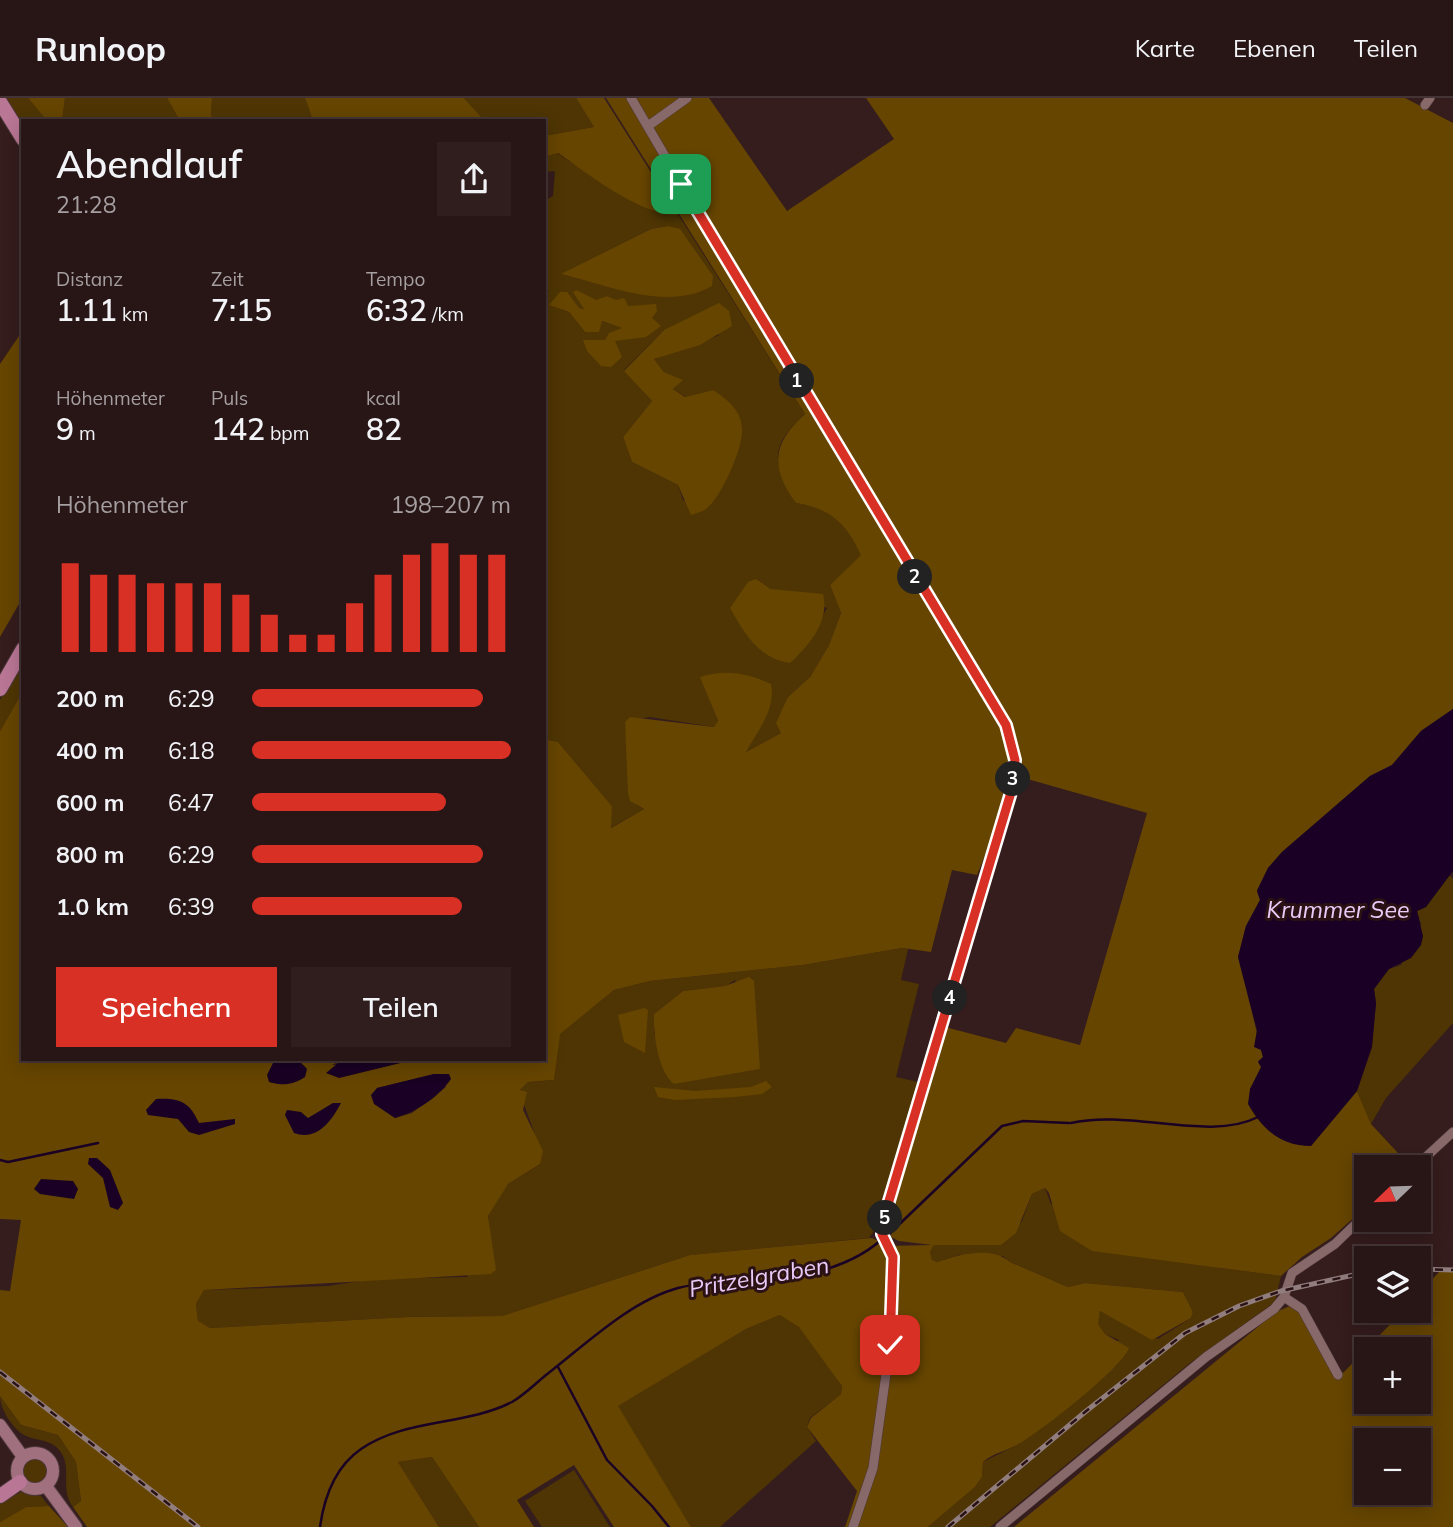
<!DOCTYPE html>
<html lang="de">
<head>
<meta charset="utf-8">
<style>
	body { margin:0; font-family:Mulish,sans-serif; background:#301e1f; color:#f1f3f6; height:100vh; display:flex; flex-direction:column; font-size:26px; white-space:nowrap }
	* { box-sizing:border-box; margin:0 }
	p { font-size:23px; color:#a59fa1 }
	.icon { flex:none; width:38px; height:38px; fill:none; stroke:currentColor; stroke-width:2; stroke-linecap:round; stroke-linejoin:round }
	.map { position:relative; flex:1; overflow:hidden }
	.side { position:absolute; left:21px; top:21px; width:525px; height:942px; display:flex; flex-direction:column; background:#281516; border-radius:0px; box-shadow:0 4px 18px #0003,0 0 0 2px #443435 }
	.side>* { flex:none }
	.needle { width:46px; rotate:247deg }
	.fabs { position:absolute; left:1354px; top:1057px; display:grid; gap:14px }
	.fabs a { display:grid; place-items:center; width:77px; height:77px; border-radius:0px; background:#281516; box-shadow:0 4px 18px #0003,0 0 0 2px #443435; font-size:35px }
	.pin { position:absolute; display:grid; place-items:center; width:60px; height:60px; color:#fff; margin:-30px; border-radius:14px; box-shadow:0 4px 10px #0006 }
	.km { position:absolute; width:35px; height:35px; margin:-18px; border-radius:50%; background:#222; color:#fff; font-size:19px; line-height:35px; text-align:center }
	.round { display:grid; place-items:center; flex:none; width:74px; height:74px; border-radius:0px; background:#301e1f }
	.head { display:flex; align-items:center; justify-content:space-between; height:119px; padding:0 35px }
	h1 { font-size:38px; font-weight:600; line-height:52px }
	.figures { display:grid; grid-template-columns:repeat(3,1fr); gap:10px; height:119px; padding:7px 35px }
	.figures div { display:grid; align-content:center }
	.figures b { font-size:30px; font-weight:600 }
	.figures small { font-size:19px; font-weight:400 }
	.figures p { font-size:19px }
	.chart { height:196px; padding:14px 35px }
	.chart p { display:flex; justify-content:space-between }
	.chart svg { width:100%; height:126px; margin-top:7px; stroke:#d93025; stroke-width:6 }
	.primary-button { display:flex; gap:14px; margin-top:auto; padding:14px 35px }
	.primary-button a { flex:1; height:80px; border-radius:0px; background:#d93025; color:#fff; font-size:28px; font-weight:600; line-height:80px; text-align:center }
	.primary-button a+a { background:#301e1f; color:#f1f3f6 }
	ul { padding:0 35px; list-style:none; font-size:23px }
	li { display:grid; grid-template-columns:112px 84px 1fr; align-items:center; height:52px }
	li i { height:18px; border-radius:9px; background:#d93025 }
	header { display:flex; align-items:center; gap:42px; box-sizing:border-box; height:98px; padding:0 35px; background:#281516; border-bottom:2px solid #443435 }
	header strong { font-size:33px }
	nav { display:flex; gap:38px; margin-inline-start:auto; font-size:24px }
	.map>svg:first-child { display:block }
	.green { fill:#4e3503; fill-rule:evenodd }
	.forest { fill:#664500; fill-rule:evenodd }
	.water { fill:#190024 }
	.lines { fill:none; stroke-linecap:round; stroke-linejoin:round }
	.stream { stroke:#190024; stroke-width:2.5 }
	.street-casing { stroke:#4d383a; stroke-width:10 }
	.secondary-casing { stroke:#4d383a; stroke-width:14 }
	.primary-casing { stroke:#4d383a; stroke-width:16 }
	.street { stroke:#88696a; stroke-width:9 }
	.secondary { stroke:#a0707f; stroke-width:12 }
	.primary { stroke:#b97695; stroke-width:14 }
	.rail-casing { stroke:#917d7e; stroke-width:5 }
	.rail { stroke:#2a1214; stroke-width:2.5; stroke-dasharray:8; stroke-linecap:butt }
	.route-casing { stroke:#fff; stroke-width:14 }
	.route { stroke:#d93025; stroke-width:9 }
	.labels { text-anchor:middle; stroke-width:6; stroke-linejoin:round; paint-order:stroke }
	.water-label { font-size:23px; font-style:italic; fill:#eacaf8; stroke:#2a1214 }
</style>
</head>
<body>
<header>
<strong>Runloop</strong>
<nav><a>Karte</a><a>Ebenen</a><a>Teilen</a></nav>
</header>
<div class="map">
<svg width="1453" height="1429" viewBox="0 0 1453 1429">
	<rect width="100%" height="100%" fill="#351c1d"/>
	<!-- green -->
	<path class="green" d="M4,0H28L47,23H23V30Z
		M65,0H167L180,23H62Z
		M212,0H305L313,23H216L211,17Z
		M464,0H576L594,29L544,38V23H485Z
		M604,0L805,316C768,349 773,367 796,405C832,411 846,425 862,457L830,487L841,515L829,547L810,579L788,599L781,635L744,655L701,579L718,624L714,629L650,619L625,624L636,707L644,711L610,730L612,708L558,644L544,641V197L549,193L544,188V103L553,98L555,73L544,74V59L557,55L599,83L678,116ZM668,128L637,196L562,176L651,131ZM577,192L596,203L607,198L627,208H639L652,220L614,243L583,242H605L623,230L601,223L585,234L569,214L550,207L585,211ZM664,232L720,237L654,261L664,274L682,282L673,291L686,299L713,292L742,328C740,359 725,386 707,410L683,402L678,387L632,364L623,339L652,303L624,272ZM756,481L771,491L827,510L818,526Z
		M23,562V593L0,633V602Z
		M1449,776L1453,781V925L1386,1000L1371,1026L1357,993L1372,950L1376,905L1374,891L1389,871L1401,867L1421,826L1417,813L1426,809Z
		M902,850L908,851L901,882L919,886L896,979L918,984L876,1130L869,1140L690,1157L502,1218L408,1219L210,1230L198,1224L196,1206L204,1192L328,1188L373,1181L467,1179L490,1135L488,1118L497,1099L508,1086L540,1066L533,1031L519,993L528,984L554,982L559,936L614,892L650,883L803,867ZM735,882L760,971C729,975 701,983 670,983L654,935V916L683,893L726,888Z
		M1045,1090L1051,1106L1220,1170L1281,1178L1275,1204L1190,1265L990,1429H928L975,1389L982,1379L983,1364L1019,1346L1119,1242L1105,1236L1097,1226L1100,1213L1158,1241L1191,1220L1193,1214L1183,1194L1085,1185L1068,1189L1010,1164L1003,1158L959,1157L937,1164L931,1162L930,1154L934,1147H1001L1022,1123L1032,1096Z
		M780,1217C808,1227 826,1264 842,1288L841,1296L810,1320L807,1329L816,1343L720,1429H691L617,1308L746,1231Z
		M0,1298L21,1327L58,1337L76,1364L81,1403L73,1409C59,1391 73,1370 60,1353C49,1339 33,1344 21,1335C11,1327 0,1311 0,1298Z
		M432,1359L479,1429H439L398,1364Z
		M21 1373a13 13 0 1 1 26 0a13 13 0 1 1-26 0Z
		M574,1372L610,1429H542L525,1403Z
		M21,1394L41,1398L49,1408L26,1409L0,1424V1405Z"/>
	<!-- forest -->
	<path class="forest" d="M28,0H65L62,23H47Z
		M167,0H212L211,17L216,23H180Z
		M305,0H464L485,23H313Z
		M576,0H604L678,117C641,118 588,76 558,55L544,59V38L594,29Z
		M606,0H709L787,113L894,41L866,0H1405L1453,25V611L1421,633L1392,667L1370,678L1282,754L1268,770L1257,792L1260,802L1246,828L1238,859L1263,959L1258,963L1262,969L1250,991L1311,1048L1357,993L1371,1026L1410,1068L1367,1069V1108L1331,1140L1302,1159L1281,1178L1092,1153L1060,1133L1049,1095L1045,1090L1032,1096L1016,1135L1001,1147H934L930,1154L932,1162L937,1164C957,1157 992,1147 1010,1164L1068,1189L1085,1185L1183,1194L1193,1214L1191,1220L1152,1242L1100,1213L1098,1226L1105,1236L1129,1250C1122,1270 1039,1335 1017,1347C1006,1353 993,1355 983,1364L982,1379L975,1389L928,1429H845L857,1393L807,1329L811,1320L841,1296L842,1288L799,1229L780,1217L746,1231L618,1308L691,1429H614L574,1367L517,1402L534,1429H479L432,1359L398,1364L439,1429H87L73,1409L81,1403L76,1364L58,1337L21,1327L0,1298V1192L10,1193L21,1122L0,1121V633L23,593V961H275L270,964L303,966L291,961H343L332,967L370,970L417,961H544V641L558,644L612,708L611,730L644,711L630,703L628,695L625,624L630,619L714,629L718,623L700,579C726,571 747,575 771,586C776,613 757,633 746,654L781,635L776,625L788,599L810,579L829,547L841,515L830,487L861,457C846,425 831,411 796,405C770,370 772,345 805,316ZM1010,676L1147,715L1080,947L1016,930L1006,945L945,929L892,1113L891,1139L899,1143L932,1147L889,1148L872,1140L690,1157L502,1218L408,1219L210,1230L198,1223L196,1206L204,1192L491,1176L496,1172L488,1118L508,1086L540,1066L543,1053L523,1012L527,994L520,992L528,984L554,982L560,936L614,892L650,883L803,867L902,850L931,854L952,772L977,777L990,745ZM434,976L446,989L412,1015L395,1020L374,1005L377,990Z
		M668,128L680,131L713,178L712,188C668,214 607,187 561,176L651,131Z
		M577,192L596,202L607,198L616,202L624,200L628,208L656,206L657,213L652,220L661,228L646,239L615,243L622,259L611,269L601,268L587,253L583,242H605L609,235L622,230L602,223L599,234H585L569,214L549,207L560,194H567L579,210L584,211L573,194Z
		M719,205L729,213L732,228L700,247L654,261L664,274L683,282L673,291L685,299L713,292C727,301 741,312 742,330C744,349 721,400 706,411C702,414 696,415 691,417L678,387L632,364L623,339L652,303L624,273L664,232Z
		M23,232V499L0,539V266Z
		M756,481L771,491L823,496C830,523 809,548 790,565C758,560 745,536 730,510L748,484Z
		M749,879L754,883L760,971L674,986C658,974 653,935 654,916L683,893L725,888Z
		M644,910L648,912L645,955L624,944L618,917Z
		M766,983L772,989L762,996L735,999L675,1002L658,999L654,989L695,993L751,989Z
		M1440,1173L1453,1174V1429H1014L1276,1214L1292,1207L1305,1219L1336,1278L1344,1274L1403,1213H1419V1195ZM1367,1251H1419V1304H1367ZM1367,1342H1419V1395H1367Z
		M49,1408L68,1429H0V1424L26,1409Z"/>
	<!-- water -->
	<path class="water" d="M1453,611V773L1426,809L1417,813L1423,838L1421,847L1411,860L1389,871L1374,891L1376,905L1372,948L1357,993L1311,1048C1281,1048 1262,1031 1248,1006L1250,991L1261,969L1258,964L1263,959L1261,952L1254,949L1257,932L1238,859L1246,828L1260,802L1257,793L1268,770L1282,754L1370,678L1392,667L1421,633Z
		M275,961C287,961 299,960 307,971L305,979C293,987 283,988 269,984L267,977Z
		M343,961H417L339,980L326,975Z
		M434,976H449L451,981C439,999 416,1014 395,1020L374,1006L371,997L377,990Z
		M156,1001C179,1000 189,1003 199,1025L235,1021V1026L199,1037L189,1034L178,1021L148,1017L146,1012Z
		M333,1005H341C331,1024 317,1043 294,1035L285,1017L287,1012L301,1014L308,1020Z
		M89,1060H97L110,1072L123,1105L118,1112L110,1109L103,1080L88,1066Z
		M41,1081L73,1083L78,1091L74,1101L40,1096L34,1091Z"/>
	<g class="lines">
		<!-- stream -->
		<path class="stream" d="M1071,1025C1130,1011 1209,1044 1258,1019
			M0,1062L8,1064L98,1045
			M887,1138L1002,1028L1023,1023L1069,1025
			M558,1269L607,1362L652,1408L669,1429
			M320,1429C324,1400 335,1369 361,1351C406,1320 465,1328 512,1304C524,1297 535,1286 546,1277C585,1247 630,1203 678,1190C697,1185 716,1185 736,1185C784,1183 844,1175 881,1142"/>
		<!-- street casing -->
		<g class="street-casing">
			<path id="street" d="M631,0L783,260L1006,627L1015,662L1012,691L885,1113L882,1136L893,1159L890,1247L873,1370L853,1429
				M1425,7L1430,0
				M648,28L687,0
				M1415,1069L1453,1034
				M1284,1199L1302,1211L1338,1277
				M1000,1429L1206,1259L1274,1211L1284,1199L1292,1175L1335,1146L1367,1115"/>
		</g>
		<!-- secondary casing -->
		<g class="secondary-casing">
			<path id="secondary" d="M0,1327L23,1359
				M17 1373a18 18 0 1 1 36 0a18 18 0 1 1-36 0Z
				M46,1388L76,1429"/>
		</g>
		<!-- primary casing -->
		<g class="primary-casing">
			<path id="primary" d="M0,4L23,41
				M0,591L23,551
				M0,1398L20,1384"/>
		</g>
		<!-- street -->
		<use href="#street" class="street"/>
		<!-- secondary -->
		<use href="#secondary" class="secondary"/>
		<!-- primary -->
		<use href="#primary" class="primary"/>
		<!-- rail casing -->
		<g class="rail-casing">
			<path id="rail" d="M1419,1171L1453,1172
				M0,1274L198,1429
				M948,1429L1085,1314L1185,1235L1239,1208L1281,1193L1367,1174"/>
		</g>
		<!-- rail -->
		<use href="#rail" class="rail"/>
	</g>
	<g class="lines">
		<!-- route casing -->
		<g class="route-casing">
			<path id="route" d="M681,86L1006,627L1015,662L1012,691L886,1113L882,1136L893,1159L890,1247"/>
		</g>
		<!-- route -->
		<use href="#route" class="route"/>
	</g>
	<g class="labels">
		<!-- water labels -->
		<g class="water-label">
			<text x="1338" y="820">Krummer See</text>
			<text transform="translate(759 1179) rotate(-10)" y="8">Pritzelgraben</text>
		</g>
	</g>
</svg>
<div class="fabs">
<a><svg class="needle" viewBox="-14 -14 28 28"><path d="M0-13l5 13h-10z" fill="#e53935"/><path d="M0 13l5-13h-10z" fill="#a59fa1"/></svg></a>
<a><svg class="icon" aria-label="layers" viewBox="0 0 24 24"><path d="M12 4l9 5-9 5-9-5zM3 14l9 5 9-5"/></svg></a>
<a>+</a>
<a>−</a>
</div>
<div class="pin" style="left:681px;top:86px;background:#1e9e55"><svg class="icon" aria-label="arrive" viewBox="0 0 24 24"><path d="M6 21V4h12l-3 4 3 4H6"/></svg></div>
<div class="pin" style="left:890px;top:1247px;background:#d93025"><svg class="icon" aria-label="check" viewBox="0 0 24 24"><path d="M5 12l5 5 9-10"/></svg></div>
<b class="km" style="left:797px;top:283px">1</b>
<b class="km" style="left:915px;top:479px">2</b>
<b class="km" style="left:1013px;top:681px">3</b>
<b class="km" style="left:950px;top:900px">4</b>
<b class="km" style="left:885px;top:1120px">5</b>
<section class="side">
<div class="head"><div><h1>Abendlauf</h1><p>21:28</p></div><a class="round"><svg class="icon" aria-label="share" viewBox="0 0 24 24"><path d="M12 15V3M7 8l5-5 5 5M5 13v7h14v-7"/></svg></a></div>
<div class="figures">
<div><p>Distanz</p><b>1.11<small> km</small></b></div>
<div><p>Zeit</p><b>7:15</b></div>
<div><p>Tempo</p><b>6:32<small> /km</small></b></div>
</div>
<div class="figures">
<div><p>Höhenmeter</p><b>9<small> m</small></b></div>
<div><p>Puls</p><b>142<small> bpm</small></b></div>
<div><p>kcal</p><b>82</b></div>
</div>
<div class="chart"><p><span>Höhenmeter</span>198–207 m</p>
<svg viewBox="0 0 160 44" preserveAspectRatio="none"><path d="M5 44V13M15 44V17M25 44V17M35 44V20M45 44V20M55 44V20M65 44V24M75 44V31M85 44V38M95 44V38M105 44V27M115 44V17M125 44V10M135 44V6M145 44V10M155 44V10"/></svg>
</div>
<ul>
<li><b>200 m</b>6:29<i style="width:89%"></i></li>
<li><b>400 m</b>6:18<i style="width:100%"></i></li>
<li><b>600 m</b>6:47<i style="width:75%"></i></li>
<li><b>800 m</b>6:29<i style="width:89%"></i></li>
<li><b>1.0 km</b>6:39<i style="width:81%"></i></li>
</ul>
<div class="primary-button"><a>Speichern</a><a>Teilen</a></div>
</section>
</div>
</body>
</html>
